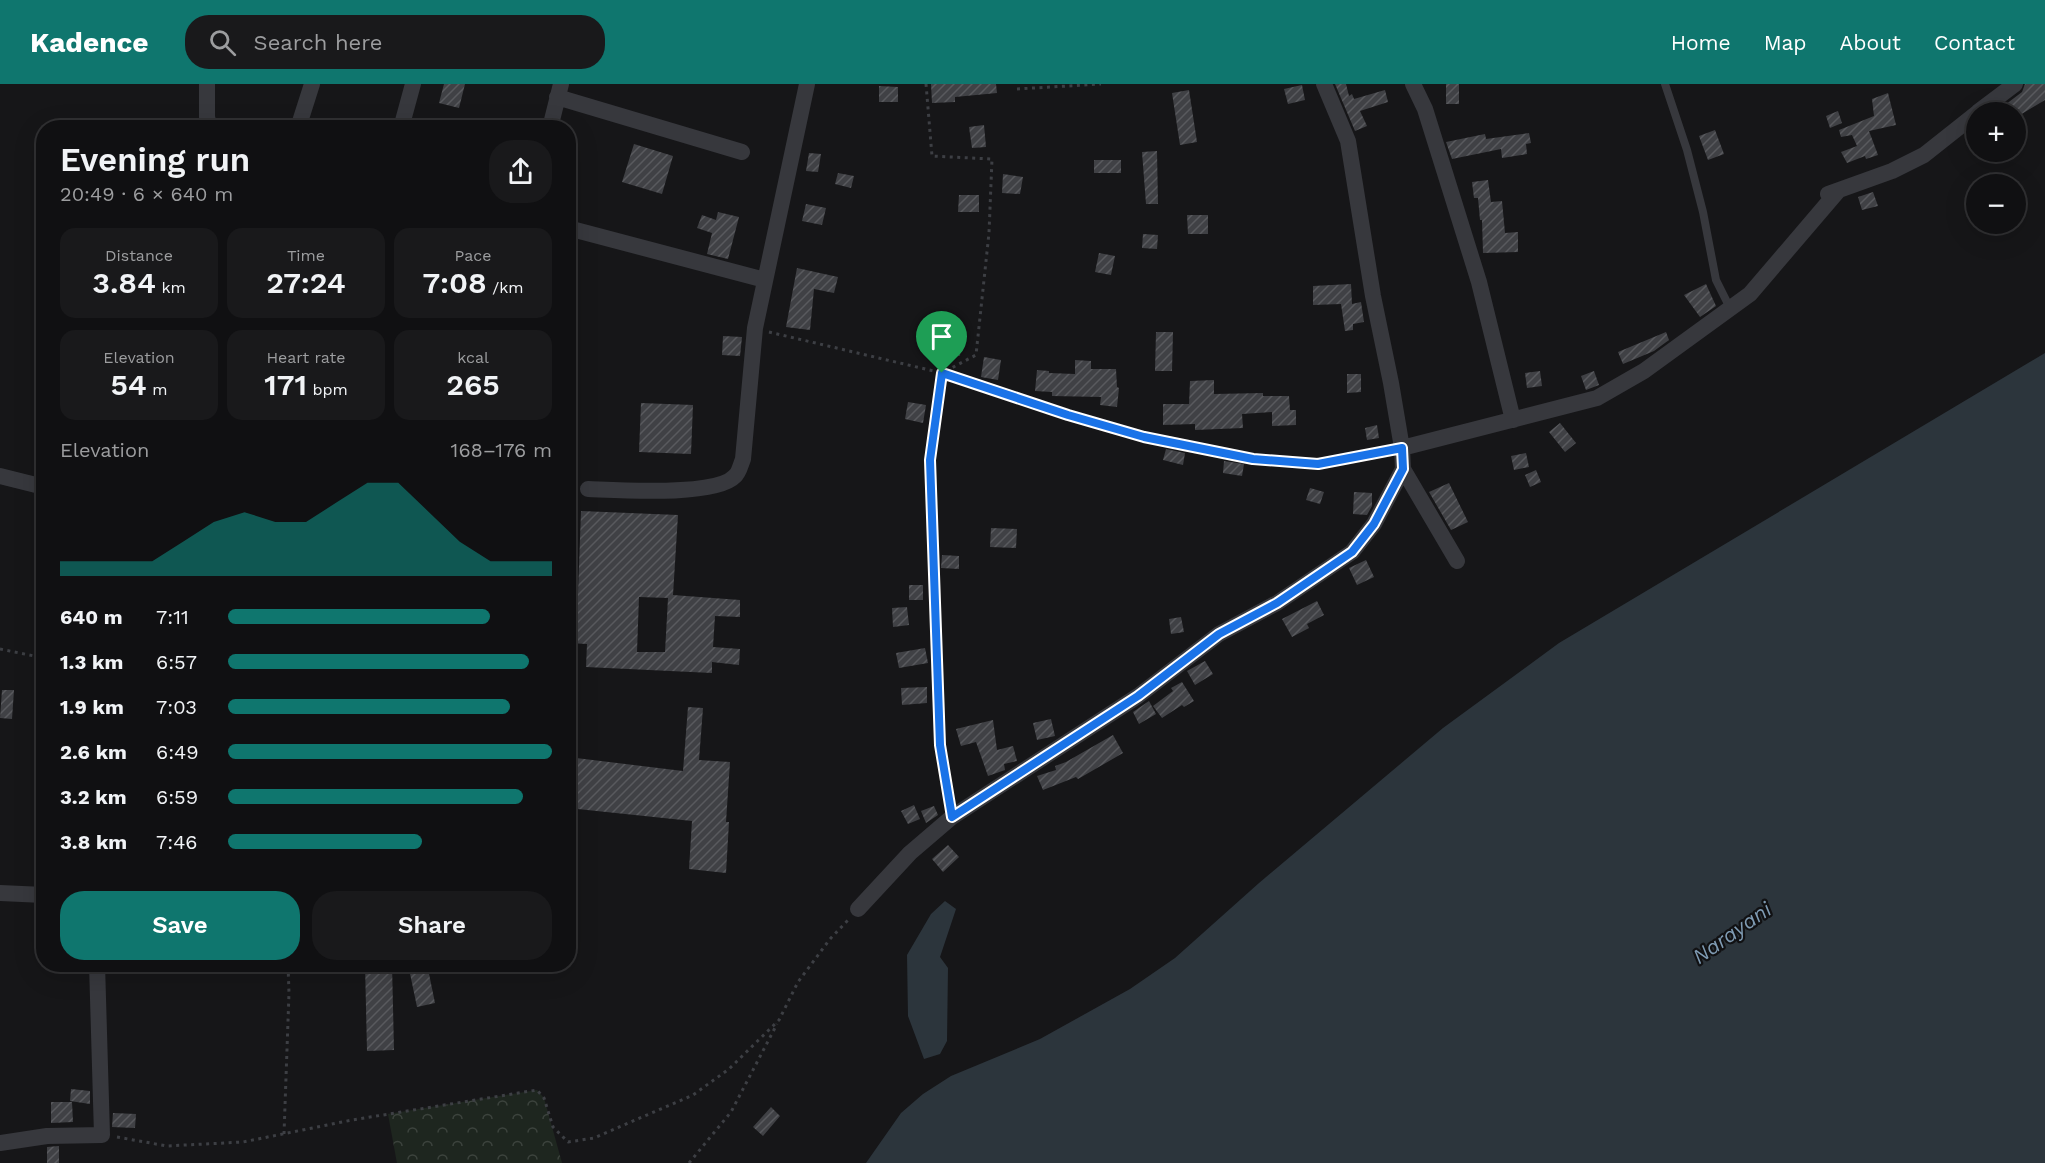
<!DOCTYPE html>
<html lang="en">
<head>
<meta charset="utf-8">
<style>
	body { margin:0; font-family:"Work Sans",sans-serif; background:#19191b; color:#f1f3f6; height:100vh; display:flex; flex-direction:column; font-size:22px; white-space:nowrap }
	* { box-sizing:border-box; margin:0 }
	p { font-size:20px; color:#9c9d9f }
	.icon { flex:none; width:33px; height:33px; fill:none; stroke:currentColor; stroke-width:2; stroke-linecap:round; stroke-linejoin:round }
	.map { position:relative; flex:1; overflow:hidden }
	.panel { position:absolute; left:36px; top:36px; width:540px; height:852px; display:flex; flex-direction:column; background:#101012; border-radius:24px; box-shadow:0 6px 24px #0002,0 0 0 2px #303032 }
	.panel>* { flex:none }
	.fabs { position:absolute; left:1966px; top:18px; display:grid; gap:12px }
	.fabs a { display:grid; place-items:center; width:60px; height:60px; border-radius:50%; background:#101012; box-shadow:0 6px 24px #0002,0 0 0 2px #303032; font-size:30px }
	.pin { position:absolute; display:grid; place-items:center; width:51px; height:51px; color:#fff; margin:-62px -26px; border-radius:50% 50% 50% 0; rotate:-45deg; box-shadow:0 0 6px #0007 }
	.pin .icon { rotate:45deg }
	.round { display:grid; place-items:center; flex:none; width:63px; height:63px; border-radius:24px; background:#19191b }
	.summary { display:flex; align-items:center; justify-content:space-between; height:102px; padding:0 24px }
	h1 { font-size:33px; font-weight:600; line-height:45px }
	.stats { display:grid; grid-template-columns:repeat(3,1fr); gap:9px; height:102px; padding:6px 24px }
	.stats div { display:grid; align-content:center; border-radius:15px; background:#19191b; text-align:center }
	.stats b { font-size:30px; font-weight:600 }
	.stats small { font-size:16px; font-weight:400 }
	.stats p { font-size:16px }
	.chart { height:168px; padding:12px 24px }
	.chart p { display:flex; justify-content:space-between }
	.chart svg { width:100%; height:108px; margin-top:6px; fill:#0f766e; opacity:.7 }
	.action { display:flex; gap:12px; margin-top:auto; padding:12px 24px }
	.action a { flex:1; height:69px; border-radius:24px; background:#0f766e; color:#fff; font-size:24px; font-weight:600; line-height:69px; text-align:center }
	.action a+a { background:#19191b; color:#f1f3f6 }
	ul { padding:0 24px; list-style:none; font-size:20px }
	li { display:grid; grid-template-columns:96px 72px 1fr; align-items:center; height:45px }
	li i { height:15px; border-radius:8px; background:#0f766e }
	header { display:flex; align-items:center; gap:36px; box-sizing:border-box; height:84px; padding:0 30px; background:#0f766e; color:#fff }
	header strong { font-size:28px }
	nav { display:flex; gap:33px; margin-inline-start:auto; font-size:21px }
	.search { width:420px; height:54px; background:#19191b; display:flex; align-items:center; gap:15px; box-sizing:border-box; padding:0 21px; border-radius:24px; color:#9c9d9f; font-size:22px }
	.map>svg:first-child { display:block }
	.forest { fill:url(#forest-crowns) }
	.water { fill:#2c353c }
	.building { fill:url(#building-hatch); fill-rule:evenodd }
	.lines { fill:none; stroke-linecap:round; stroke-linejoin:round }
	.path { stroke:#3d3f44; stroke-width:3; stroke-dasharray:3 4.5; stroke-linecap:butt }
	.lane { stroke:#37383d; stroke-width:8 }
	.street { stroke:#37383d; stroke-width:16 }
	.route-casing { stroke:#fff; stroke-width:12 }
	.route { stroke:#1a73e8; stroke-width:8 }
	.labels { text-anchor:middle; stroke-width:4.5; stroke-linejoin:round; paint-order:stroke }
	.water-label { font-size:21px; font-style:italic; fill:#7f9bb3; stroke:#111113 }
</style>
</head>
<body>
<header>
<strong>Kadence</strong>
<div class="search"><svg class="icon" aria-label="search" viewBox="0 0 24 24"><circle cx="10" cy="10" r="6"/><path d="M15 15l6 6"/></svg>Search here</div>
<nav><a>Home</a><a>Map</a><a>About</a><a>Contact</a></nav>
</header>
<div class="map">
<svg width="2045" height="1079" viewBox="0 0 2045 1079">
	<defs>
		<pattern id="forest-crowns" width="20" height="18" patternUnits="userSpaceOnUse" patternTransform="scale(1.5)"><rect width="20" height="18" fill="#1e261f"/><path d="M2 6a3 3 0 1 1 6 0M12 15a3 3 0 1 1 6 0" fill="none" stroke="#3c433d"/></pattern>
		<pattern id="building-hatch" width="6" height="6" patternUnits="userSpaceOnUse" patternTransform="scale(1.5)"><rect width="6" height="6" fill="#404145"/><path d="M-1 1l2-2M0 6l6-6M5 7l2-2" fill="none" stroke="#595a5e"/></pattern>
	</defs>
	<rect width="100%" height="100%" fill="#161618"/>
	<!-- forest -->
	<path class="forest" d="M537,1006L544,1014L562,1079H397L388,1030Z"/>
	<!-- water -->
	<path class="water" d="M2045,269V1079H866L901,1029L923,1010L951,992L1040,955L1130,905L1175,874L1259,799L1443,644L1559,559Z
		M945,817L956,825L940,873L948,884L947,957L940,970L924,975L908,932L907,871L931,830Z"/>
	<!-- building -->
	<path class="building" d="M444,0H465L459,24L439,19Z
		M931,0H996L997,9L955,13V18L932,19Z
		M1335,0H1346L1349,12L1352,10L1354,15L1385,6L1388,18L1360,27L1367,42L1355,47Z
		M1446,0H1459V20H1446Z
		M2025,0H2045V16L2020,31L2018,28H1998L1997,27L2022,8Z
		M1302,1L1305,16L1288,20L1284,5Z
		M879,2L898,3V18H879Z
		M1189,6L1197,58L1180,61L1172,9Z
		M1888,9L1896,41L1869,47L1878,71L1866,75L1865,72L1847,79L1841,68L1857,62L1852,51L1841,53L1839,46L1874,32L1872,15Z
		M1838,27L1842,39L1830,44L1826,32Z
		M984,41L986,63L972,64L969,43Z
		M1715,46L1724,70L1708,76L1699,52Z
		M1529,49L1531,59L1526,60L1527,70L1502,74L1501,65L1452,75L1446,58L1485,50L1486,55Z
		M634,60L673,72L662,110L622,98Z
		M1157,67L1158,120H1146L1142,68Z
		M809,69L821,70L818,88L806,87Z
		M1094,76H1121V89H1094Z
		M838,89L854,92L851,104L835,100Z
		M1003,90L1023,93L1020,110L1002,109Z
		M1488,96L1491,118L1502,117L1505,149L1518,148V168L1483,169L1482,136H1480L1478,114H1474L1472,98Z
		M1873,108L1878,122L1862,126L1858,113Z
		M959,111H979V128H958Z
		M806,120L826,124L822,141L802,137Z
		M718,128L739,133L728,175L707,170L712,149L697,144L702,131L716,136Z
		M1187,131H1208V150H1188Z
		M1143,150L1158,151L1157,165L1142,164Z
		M1099,169L1115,172L1111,191L1095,188Z
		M797,184L838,193L834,209L814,205L810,246L786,243Z
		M1351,200L1352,220L1361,218L1364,238L1353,240V246L1345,247L1341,220L1313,221V202Z
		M1706,200L1716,222L1700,233L1684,211Z
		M1156,248H1173L1172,287H1155Z
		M1666,248L1669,256L1654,267L1623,280L1618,268Z
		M942,250H962L960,272L938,270Z
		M723,252L742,253L740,272L722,271Z
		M984,273L1001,276L998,296L981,293Z
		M1075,276L1091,277V285H1116L1117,303L1119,304L1117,323L1100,321L1101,313L1052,312V308L1035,307L1037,286L1049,287V289L1075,290Z
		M1540,287L1542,302L1527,304L1525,289Z
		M1594,287L1599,301L1586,306L1581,292Z
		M1347,290H1361V308L1347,309Z
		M1214,296V310L1263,309V312H1289L1290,326H1296V341L1272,342V328L1242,330L1243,344L1195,346V340L1163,341V320H1189L1190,297Z
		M908,318L926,321L923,339L905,335Z
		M641,319L693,321L691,370L639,368Z
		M1560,339L1576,359L1565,368L1549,348Z
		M1377,341L1379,354L1367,356L1365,344Z
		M1166,365L1185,369L1183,381L1163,376Z
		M1526,369L1529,383L1514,386L1511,372Z
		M1224,377L1244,380L1242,392L1223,389Z
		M1536,386L1541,398L1530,403L1525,391Z
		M1449,399L1468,438L1451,446L1429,408Z
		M1310,404L1324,408L1320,420L1306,416Z
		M1354,408L1372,409V422L1367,431L1353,430Z
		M581,427L678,431L673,511L740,516V533L715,532L713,563L740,565L739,581L712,578V589L586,583L587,560L568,559V508L578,509ZM639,513L668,514L665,568H637Z
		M991,444L1017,445L1016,464L990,463Z
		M942,471L959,472V485L941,484Z
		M1366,476L1374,493L1357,501L1349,484Z
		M909,501H923V516H909Z
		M1317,517L1324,531L1307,540L1309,544L1292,553L1282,535Z
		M907,523L909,541L893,543L892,524Z
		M1181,533L1184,548L1171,550L1169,535Z
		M925,564L928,579L899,584L896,569Z
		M1205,577L1213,590L1195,601L1187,587Z
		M1182,598L1194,617L1184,623L1182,621L1162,634L1153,622L1173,607L1171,604Z
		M927,603V619L902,621L901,604Z
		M2,606H14L12,635L0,634Z
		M1149,617L1156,630L1139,640L1133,628Z
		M688,623L703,624L699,676L730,678L726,738H729L726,789L689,785L692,737L568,724V673L683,687Z
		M1051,635L1055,652L1037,656L1033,639Z
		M993,636L997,666L1013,662L1017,677L1004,680L1005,686L988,692L976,658L961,662L956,645Z
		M1113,651L1123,669L1078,695L1076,693L1043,706L1037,692L1056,686L1055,682L1066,678Z
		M914,721L920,735L908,740L901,727Z
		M934,722L938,731L926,739L921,727Z
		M948,761L959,773L943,788L932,775Z
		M365,880H392L394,966L367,967Z
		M408,880H427L435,919L417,923Z
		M71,1005L90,1007V1020L70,1017Z
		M51,1018H72L73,1038L51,1039Z
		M771,1023L780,1032L763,1052L753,1043Z
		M113,1029L136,1030L135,1044L112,1043Z
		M59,1062V1079H47V1063Z"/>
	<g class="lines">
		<!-- path -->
		<path class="path" d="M926,0L932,72L992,75L989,149L976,271L942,289L930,376L940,661L949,716
			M1017,5L1101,0
			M769,248L942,289L1068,331L1144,353L1253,375L1318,379L1386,367
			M0,565L44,574
			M284,1050L289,909L288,880
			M117,1053L167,1062L243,1058L352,1036L537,1006L544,1014L553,1043L568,1058L594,1054L693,1011L729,985L779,936L798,898L830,855L849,835
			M689,1079L731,1028L777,940"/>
		<!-- lane -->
		<path class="lane" d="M1665,0L1687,66L1703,128L1716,196L1730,224"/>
		<!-- street -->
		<path class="street" d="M207,0V33L210,44
			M1413,0L1425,25L1479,198L1513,336
			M557,13L742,68
			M1978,28L2015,0
			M298,44L312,0
			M401,44L413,0
			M550,44L561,0
			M1828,110L1892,87L1924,71L1977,29
			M568,144L765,196
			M1402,364L1597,314L1644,287L1750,210L1838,107
			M1403,385L1457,477
			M0,392L44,403
			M588,405C617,406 716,413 735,392C739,389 741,380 743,375L755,244L807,0
			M0,809L44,811
			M858,825L910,769L952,733L1138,612L1219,550L1277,519L1352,468L1374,440L1403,385L1402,364L1391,299L1373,212L1348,57L1324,0
			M0,1059L47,1052L102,1051L97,880"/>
	</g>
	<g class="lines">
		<!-- route casing -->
		<g class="route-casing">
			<path id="route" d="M942,289L1068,331L1144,353L1253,375L1318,380L1402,364L1403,385L1374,440L1352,468L1277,519L1219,550L1138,612L952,733L940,661L930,376Z"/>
		</g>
		<!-- route -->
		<use href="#route" class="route"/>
	</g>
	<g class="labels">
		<!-- water labels -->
		<g class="water-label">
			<text transform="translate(1732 849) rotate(-35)" y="7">Narayani</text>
		</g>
	</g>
</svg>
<div class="fabs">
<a>+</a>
<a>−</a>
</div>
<div class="pin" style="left:942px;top:289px;background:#1e9e55"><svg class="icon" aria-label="arrive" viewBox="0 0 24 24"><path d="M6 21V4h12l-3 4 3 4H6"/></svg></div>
<section class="panel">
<div class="summary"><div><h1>Evening run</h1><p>20:49 · 6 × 640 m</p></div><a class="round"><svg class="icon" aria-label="share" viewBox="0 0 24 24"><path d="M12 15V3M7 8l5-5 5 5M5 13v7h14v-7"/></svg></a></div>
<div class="stats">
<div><p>Distance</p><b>3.84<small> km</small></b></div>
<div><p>Time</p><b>27:24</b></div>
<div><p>Pace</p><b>7:08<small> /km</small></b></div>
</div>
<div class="stats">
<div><p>Elevation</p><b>54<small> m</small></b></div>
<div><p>Heart rate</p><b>171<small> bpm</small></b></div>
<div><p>kcal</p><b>265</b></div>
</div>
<div class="chart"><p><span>Elevation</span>168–176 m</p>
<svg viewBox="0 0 160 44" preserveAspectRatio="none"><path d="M0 44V38L10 38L20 38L30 38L40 30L50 22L60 18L70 22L80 22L90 14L100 6L110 6L120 18L130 30L140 38L150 38L160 38V44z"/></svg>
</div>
<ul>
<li><b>640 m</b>7:11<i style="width:81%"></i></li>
<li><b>1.3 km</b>6:57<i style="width:93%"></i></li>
<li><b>1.9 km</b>7:03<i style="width:87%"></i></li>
<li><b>2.6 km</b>6:49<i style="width:100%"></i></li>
<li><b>3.2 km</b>6:59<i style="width:91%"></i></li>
<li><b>3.8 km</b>7:46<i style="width:60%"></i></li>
</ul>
<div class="action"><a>Save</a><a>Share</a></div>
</section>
</div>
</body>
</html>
